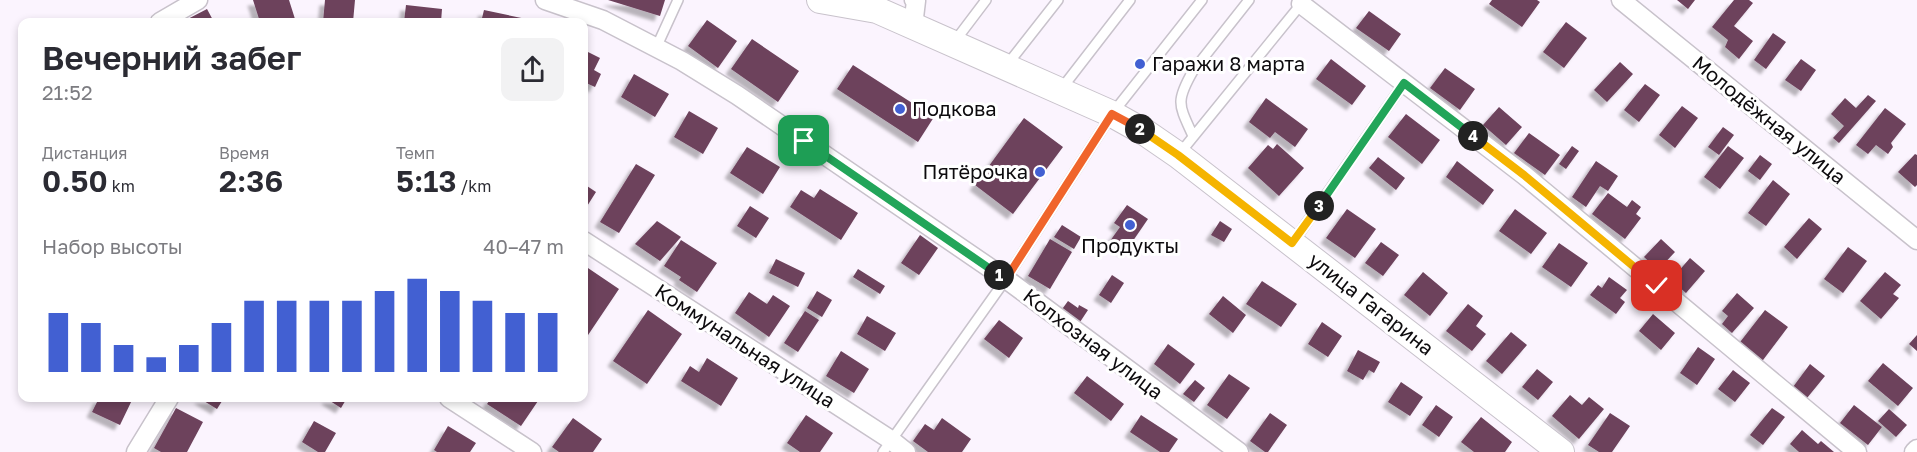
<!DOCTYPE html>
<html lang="ru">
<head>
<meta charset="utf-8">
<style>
	body { margin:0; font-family:"Golos Text",sans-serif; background:#f2f2f3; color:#2b2b33; height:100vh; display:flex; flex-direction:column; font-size:22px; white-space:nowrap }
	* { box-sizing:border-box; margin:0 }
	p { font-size:20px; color:#7c7c81 }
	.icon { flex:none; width:33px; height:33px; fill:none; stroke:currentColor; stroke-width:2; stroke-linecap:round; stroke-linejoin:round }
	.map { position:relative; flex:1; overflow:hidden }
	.side { position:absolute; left:18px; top:18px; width:570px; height:384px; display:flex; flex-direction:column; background:#fff; border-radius:12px; box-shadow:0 3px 9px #0003 }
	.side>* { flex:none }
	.pin { position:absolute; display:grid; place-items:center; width:51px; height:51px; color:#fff; margin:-26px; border-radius:12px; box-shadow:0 3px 9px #0006 }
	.km { position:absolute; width:30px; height:30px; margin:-15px; border-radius:50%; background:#222; color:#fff; font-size:16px; line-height:30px; text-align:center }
	.round { display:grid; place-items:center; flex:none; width:63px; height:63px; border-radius:12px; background:#f2f2f3 }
	.overview { display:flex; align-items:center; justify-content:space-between; height:102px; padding:0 24px }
	h1 { font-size:33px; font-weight:600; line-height:45px }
	.metrics { display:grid; grid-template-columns:repeat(3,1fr); gap:9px; height:102px; padding:6px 24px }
	.metrics div { display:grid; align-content:center }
	.metrics b { font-size:30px; font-weight:600 }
	.metrics small { font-size:16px; font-weight:400 }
	.metrics p { font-size:16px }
	.chart { height:168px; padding:12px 24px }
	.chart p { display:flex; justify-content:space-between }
	.chart svg { width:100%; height:108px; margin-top:6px; stroke:#4260d2; stroke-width:6 }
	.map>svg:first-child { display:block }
	.building { fill:#6d425c; filter:url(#shadow) }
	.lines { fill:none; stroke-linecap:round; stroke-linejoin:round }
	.service-casing { stroke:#c8c2cb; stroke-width:12 }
	.minor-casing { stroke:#c8c2cb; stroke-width:21 }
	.secondary-casing { stroke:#c8c2cb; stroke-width:28 }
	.service { stroke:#fff; stroke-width:9 }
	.minor { stroke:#fff; stroke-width:18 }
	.secondary { stroke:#fff; stroke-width:26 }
	.split-1-casing { stroke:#fff; stroke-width:12 }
	.split-2-casing { stroke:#fff; stroke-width:12 }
	.split-3-casing { stroke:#fff; stroke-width:12 }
	.split-4-casing { stroke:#fff; stroke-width:12 }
	.split-5-casing { stroke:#fff; stroke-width:12 }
	.split-1 { stroke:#22a559; stroke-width:8 }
	.split-2 { stroke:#f0652b; stroke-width:8 }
	.split-3 { stroke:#f5b400; stroke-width:8 }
	.split-4 { stroke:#22a559; stroke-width:8 }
	.split-5 { stroke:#f5b400; stroke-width:8 }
	.poi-dot { fill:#4260d2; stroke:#fff; stroke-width:2 }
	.labels { text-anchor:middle; stroke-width:6; stroke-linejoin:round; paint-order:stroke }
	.poi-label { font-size:20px; fill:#0d0b0e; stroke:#fff; text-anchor:start }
	.street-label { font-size:20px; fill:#0d0b0e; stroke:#fff }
</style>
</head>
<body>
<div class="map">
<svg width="1917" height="452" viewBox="0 0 1917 452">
	<defs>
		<filter id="shadow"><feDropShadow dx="-5.5" dy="5.5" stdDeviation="1.5" flood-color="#0004"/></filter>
	</defs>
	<rect width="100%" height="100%" fill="#fbf4fe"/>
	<!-- building -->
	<path class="building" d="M253,0H289L295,19L282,22H260Z
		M325,0H355L353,22H323Z
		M608,0H665L660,16Z
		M1492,0H1537L1540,2L1522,27L1489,4Z
		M1677,0H1695L1688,9Z
		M1734,0H1749L1753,3L1734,26L1753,41L1739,59L1725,47L1728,40L1712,27Z
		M406,5L442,9L441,22H404Z
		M207,9L214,22H182Z
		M484,10L531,20L530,22H481Z
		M1369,11L1401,34L1389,51L1356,28Z
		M707,20L737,41L718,68L688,46Z
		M1566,22L1587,38L1564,68L1543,52Z
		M1773,33L1786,42L1766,69L1754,60Z
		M752,39L799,71L778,102L731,69Z
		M584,50L600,58L594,70L601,74L595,87L584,82Z
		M1331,59L1366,86L1352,105L1316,79Z
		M1801,59L1816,70L1801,91L1785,80Z
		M1620,62L1633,74L1607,102L1594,90Z
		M853,65L934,117L918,142L837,89Z
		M1445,68L1475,89L1460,110L1430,88Z
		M634,74L669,94L655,117L621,97Z
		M1645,84L1660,95L1639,122L1624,110Z
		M1868,95L1876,101L1839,143L1833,138L1844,126L1831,114L1845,98L1856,108Z
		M1266,98L1308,129L1295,147L1275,132L1270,138L1249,122Z
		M1682,106L1698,118L1675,148L1659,135Z
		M1499,107L1522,127L1506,145L1483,125Z
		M1885,108L1906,124L1891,143L1893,147L1888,154L1876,145L1868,154L1856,145Z
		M689,111L718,128L703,154L674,137Z
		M1406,114L1440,140L1422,164L1388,137Z
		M1024,118L1063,147L1013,214L975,185Z
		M1723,127L1734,135L1719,155L1708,147Z
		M1529,133L1560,155L1545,175L1514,153Z
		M1277,144L1304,168L1279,196L1248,168L1268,145L1273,149Z
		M1572,146L1579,151L1566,169L1559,164Z
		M1728,146L1744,158L1720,189L1704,177Z
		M747,147L780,167L763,194L730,173Z
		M1915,154L1917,155V185L1915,187L1898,172Z
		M1760,155L1772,164L1760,180L1748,171Z
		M1378,157L1405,178L1396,190L1369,168Z
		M1457,161L1494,190L1483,205L1446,177Z
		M1596,161L1618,176L1608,191L1600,186L1586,207L1572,197Z
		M636,164L655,175L619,233L600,222Z
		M1773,180L1790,194L1766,226L1748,213Z
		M584,184L596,192L584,211Z
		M820,189L858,213L841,240L790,207L801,190L814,198Z
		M1608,193L1627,207L1632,200L1641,207L1636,214L1641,218L1625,239L1592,214Z
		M1127,205L1148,219L1126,251L1110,241L1120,227L1114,223Z
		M750,206L769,218L756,238L737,226Z
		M1347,209L1376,229L1355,258L1326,238Z
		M1515,209L1547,233L1531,254L1499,231Z
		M1809,218L1822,229L1797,259L1784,247Z
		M657,221L681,237L660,261L635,244Z
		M1220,221L1232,229L1224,242L1211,235Z
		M1062,225L1081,237L1074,249L1054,237Z
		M920,235L938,248L919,275L901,263Z
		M1050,239L1072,252L1050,289L1028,276Z
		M1661,239L1675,252L1658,270L1644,257Z
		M681,240L717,263L697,292L679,280L681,277L664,266Z
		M1381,242L1399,255L1383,276L1365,263Z
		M1559,243L1588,263L1571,287L1542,267Z
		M1848,247L1867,261L1843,293L1824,279Z
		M1690,258L1705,271L1686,293L1671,280Z
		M776,259L805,273L798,287L769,273Z
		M585,266L619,289L584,341V268Z
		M858,269L885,286L880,294L853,277Z
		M1423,272L1448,293L1430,316L1404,295Z
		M1885,272L1901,285L1893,294L1899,298L1881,319L1860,301Z
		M1112,275L1124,283L1111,303L1099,295Z
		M1609,277L1627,290L1620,298L1625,302L1616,314L1590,295L1598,285L1602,288Z
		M1262,281L1297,304L1281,327L1246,304Z
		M817,291L832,300L822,317L807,308Z
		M749,292L767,304L773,295L790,306L769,337L735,313Z
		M1737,293L1754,308L1732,333L1722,324L1728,316L1722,311Z
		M1223,296L1246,315L1233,333L1209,314Z
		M1068,301L1078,308L1079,305L1088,310L1078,325L1060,312Z
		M1468,304L1483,316L1476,326L1486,334L1472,351L1446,331Z
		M648,310L682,334L647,384L613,361Z
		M1765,310L1788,327L1760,364L1737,346Z
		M805,311L819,320L798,352L784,343Z
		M1653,314L1675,333L1661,350L1639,331Z
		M867,316L896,333L885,351L857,334Z
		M999,320L1023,338L1009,358L984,339Z
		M1322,322L1342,336L1328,357L1308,344Z
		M1511,332L1527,345L1502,374L1486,361Z
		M1917,335V351L1909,344Z
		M1168,344L1195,364L1180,384L1154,364Z
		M1698,347L1715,359L1697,385L1680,373Z
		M1358,350L1380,362L1374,373L1369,370L1363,380L1347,371Z
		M841,351L869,369L854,393L826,376Z
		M707,358L738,378L721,406L681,381L690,366L699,372Z
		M1883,363L1913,388L1898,406L1868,381Z
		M1810,364L1825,376L1807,398L1793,387Z
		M1537,369L1553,382L1538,400L1522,387Z
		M1733,370L1750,383L1735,402L1718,389Z
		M1229,374L1250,388L1227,419L1207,405Z
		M1087,376L1124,404L1111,421L1074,393Z
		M1195,380L1205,388L1194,402L1183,394Z
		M1401,382L1423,397L1410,416L1388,402Z
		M1570,395L1582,405L1589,397L1604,409L1579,439L1552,416Z
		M99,398H133L120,425L92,412Z
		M199,398H224L217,409Z
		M328,398H347L341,408L327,399Z
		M491,398H533L538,401L521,426L487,404Z
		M1436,405L1453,417L1439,437L1422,425Z
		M1854,405L1882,427L1868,445L1840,423Z
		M176,408L203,422L187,452H161L154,448Z
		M1772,408L1785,417L1763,445L1750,435Z
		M1889,409L1907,425L1896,437L1878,421Z
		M1270,413L1287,425L1268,452H1265L1250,441Z
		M1610,413L1630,426L1612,452H1599L1588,445Z
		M806,415L833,433L820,452H800L787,443Z
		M1141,415L1178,439L1169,452H1160L1130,432Z
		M1481,417L1512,442L1505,452H1474L1461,442Z
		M573,418L602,439L593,452H559L552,447Z
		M942,418L971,439L962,452H928L913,441L925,424L934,430Z
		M314,421L336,433L325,452H318L302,442Z
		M448,426L476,443L470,452H437L434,450Z
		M1802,430L1818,444L1821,441L1834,452H1799L1790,444Z"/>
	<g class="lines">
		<!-- service casing -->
		<g class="service-casing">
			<path id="service" d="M955,41L986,0
				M656,48L678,0
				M1007,65L1058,0
				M1062,88L1130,0
				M1193,136C1179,105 1175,102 1193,71L1249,0
				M1180,153L1302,3
				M1294,241L1404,83
				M883,452L1006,279L1112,114L1202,0"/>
		</g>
		<!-- minor casing -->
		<g class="minor-casing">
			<path id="minor" d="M545,0L603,20L682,61L737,95L1006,279L1239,452
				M1621,0L1917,240
				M1301,4L1524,175L1857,452
				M160,22L198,0
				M913,26L916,1L914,0
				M584,241L891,440L906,452
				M449,398L532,452
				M136,452L169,398
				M1914,452L1917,449"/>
		</g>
		<!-- secondary casing -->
		<g class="secondary-casing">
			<path id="secondary" d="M820,0L877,10L1112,114L1146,133L1178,155L1561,452"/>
		</g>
		<!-- service -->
		<use href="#service" class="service"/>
		<!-- minor -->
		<use href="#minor" class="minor"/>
		<!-- secondary -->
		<use href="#secondary" class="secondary"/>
	</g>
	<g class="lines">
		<!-- split-1 casing -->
		<g class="split-1-casing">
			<path id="split-1" d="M804,141L999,275"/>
		</g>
		<!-- split-2 casing -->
		<g class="split-2-casing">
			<path id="split-2" d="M999,275L1006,279L1112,114L1140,129"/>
		</g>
		<!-- split-3 casing -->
		<g class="split-3-casing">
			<path id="split-3" d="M1140,129L1178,155L1292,243L1319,206"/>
		</g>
		<!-- split-4 casing -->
		<g class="split-4-casing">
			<path id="split-4" d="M1319,206L1404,83L1473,136"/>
		</g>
		<!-- split-5 casing -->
		<g class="split-5-casing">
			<path id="split-5" d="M1473,136L1524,175L1657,286"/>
		</g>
		<!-- split-1 -->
		<use href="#split-1" class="split-1"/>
		<!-- split-2 -->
		<use href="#split-2" class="split-2"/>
		<!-- split-3 -->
		<use href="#split-3" class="split-3"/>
		<!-- split-4 -->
		<use href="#split-4" class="split-4"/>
		<!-- split-5 -->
		<use href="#split-5" class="split-5"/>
	</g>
	<!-- markers -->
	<g class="poi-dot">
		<circle cx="1140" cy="64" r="6"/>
		<circle cx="900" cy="109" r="6"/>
		<circle cx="1040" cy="172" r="6"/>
		<circle cx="1130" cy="225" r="6"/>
	</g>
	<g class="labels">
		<!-- poi labels -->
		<g class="poi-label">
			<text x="1152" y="71">Гаражи 8 марта</text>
			<text x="912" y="116">Подкова</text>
			<text x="1028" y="179" text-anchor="end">Пятёрочка</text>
			<text x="1130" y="253" text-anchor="middle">Продукты</text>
		</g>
		<!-- street labels -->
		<g class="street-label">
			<text transform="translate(1769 120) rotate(39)" y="7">Молодёжная улица</text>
			<text transform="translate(1371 304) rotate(38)" y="7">улица Гагарина</text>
			<text transform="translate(1093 344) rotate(37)" y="7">Колхозная улица</text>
			<text transform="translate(745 346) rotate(33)" y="7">Коммунальная улица</text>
		</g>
	</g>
</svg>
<div class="pin" style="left:804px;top:141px;background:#1e9e55"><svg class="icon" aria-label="arrive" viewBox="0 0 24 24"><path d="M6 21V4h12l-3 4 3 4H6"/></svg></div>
<div class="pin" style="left:1657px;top:286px;background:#d93025"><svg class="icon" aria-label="check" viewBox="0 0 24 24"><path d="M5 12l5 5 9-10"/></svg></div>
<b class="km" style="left:999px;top:275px">1</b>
<b class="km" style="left:1140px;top:129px">2</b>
<b class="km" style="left:1319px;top:206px">3</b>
<b class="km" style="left:1473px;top:136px">4</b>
<section class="side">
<div class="overview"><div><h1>Вечерний забег</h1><p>21:52</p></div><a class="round"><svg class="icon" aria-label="share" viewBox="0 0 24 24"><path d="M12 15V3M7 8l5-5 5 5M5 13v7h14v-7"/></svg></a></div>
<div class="metrics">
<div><p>Дистанция</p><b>0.50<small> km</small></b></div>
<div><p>Время</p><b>2:36</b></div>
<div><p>Темп</p><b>5:13<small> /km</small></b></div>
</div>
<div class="chart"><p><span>Набор высоты</span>40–47 m</p>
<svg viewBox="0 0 160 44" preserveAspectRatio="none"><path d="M5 44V20M15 44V24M25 44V33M35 44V38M45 44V33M55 44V24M65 44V15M75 44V15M85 44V15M95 44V15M105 44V11M115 44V6M125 44V11M135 44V15M145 44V20M155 44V20"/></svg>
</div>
</section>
</div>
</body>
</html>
